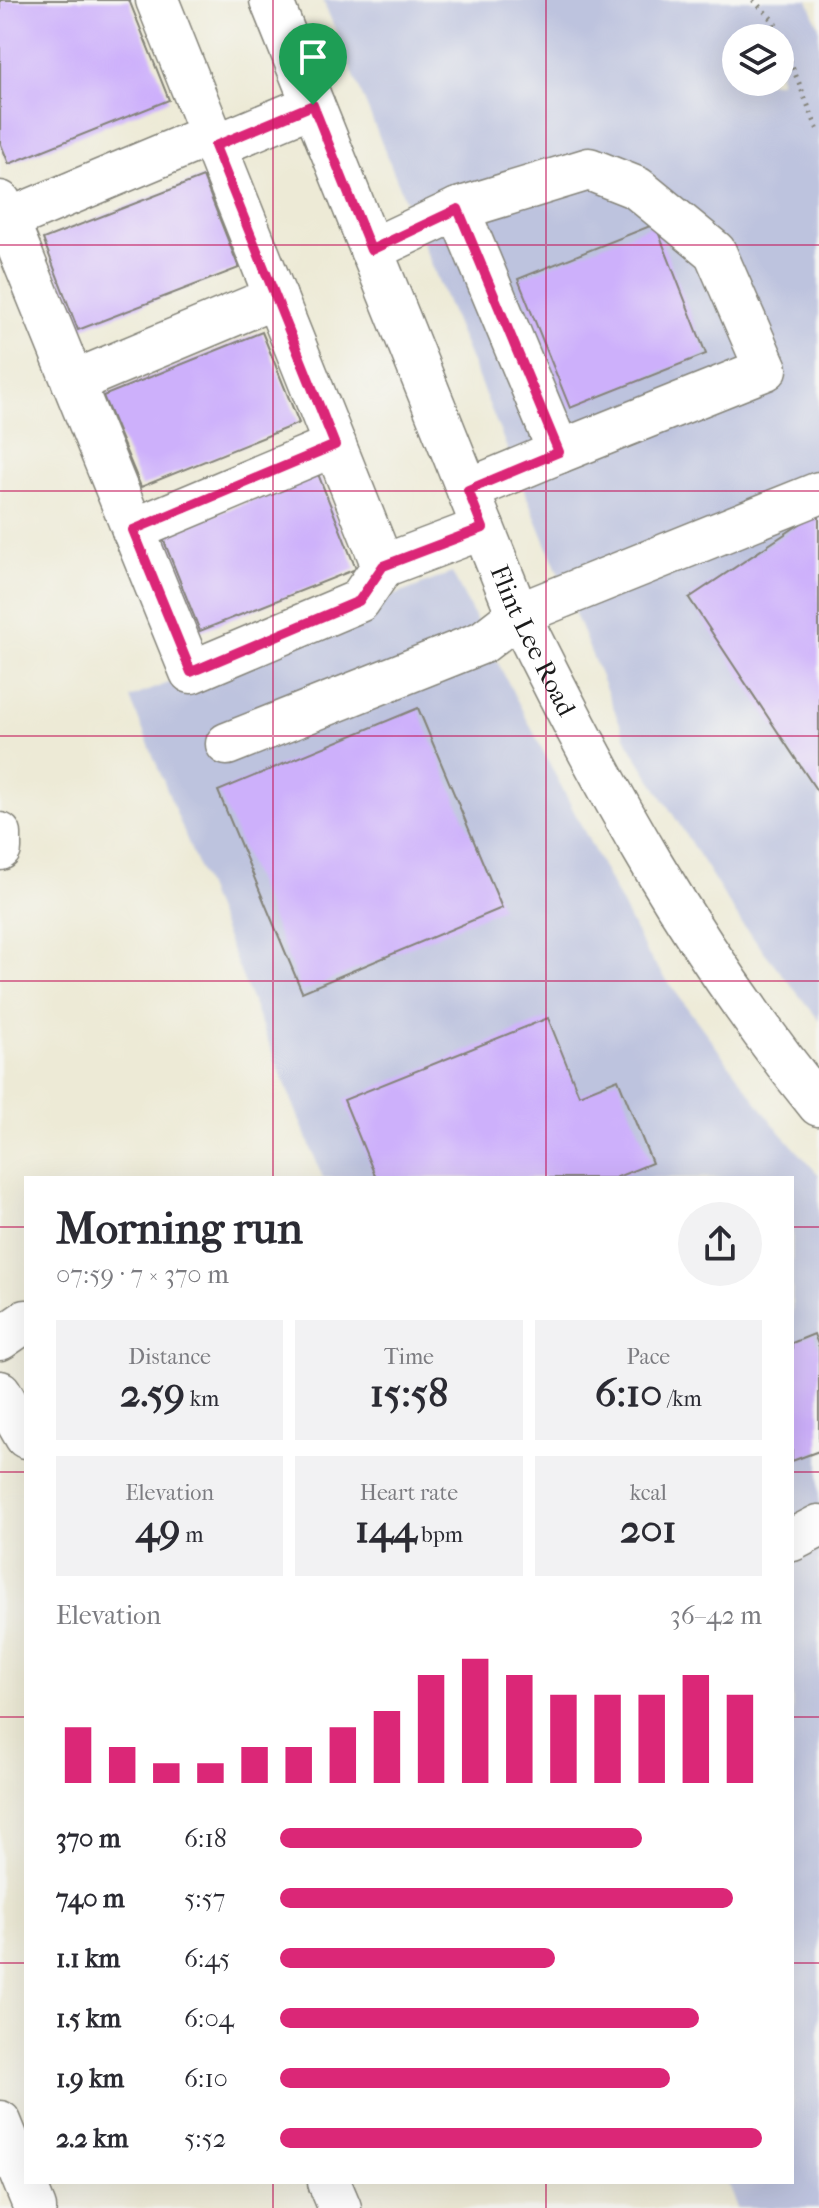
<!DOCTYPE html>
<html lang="en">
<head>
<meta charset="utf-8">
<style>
	body { margin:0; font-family:"IM FELL French Canon",serif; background:#f2f2f3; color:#2b2b33; height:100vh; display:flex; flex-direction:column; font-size:30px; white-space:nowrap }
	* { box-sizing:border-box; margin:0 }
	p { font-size:26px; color:#7c7c81 }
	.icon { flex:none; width:44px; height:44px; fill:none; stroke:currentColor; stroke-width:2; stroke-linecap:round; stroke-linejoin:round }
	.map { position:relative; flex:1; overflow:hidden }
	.side { position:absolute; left:24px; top:1176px; width:770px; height:1008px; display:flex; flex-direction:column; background:#fff; border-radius:0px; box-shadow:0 8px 32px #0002 }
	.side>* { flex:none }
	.buttons { position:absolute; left:722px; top:24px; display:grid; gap:16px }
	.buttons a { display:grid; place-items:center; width:72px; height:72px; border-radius:50%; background:#fff; box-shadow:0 8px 32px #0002; font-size:40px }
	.pin { position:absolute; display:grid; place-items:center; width:68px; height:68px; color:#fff; margin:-82px -34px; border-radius:50% 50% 50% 0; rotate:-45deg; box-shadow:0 0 8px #0007 }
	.pin .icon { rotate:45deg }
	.round { display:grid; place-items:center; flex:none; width:84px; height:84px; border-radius:42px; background:#f2f2f3 }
	.head { display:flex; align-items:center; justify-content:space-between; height:136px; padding:0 32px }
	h1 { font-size:44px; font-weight:700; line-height:60px }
	.stats { display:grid; grid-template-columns:repeat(3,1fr); gap:12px; height:136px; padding:8px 32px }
	.stats div { display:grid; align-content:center; border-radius:0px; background:#f2f2f3; text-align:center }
	.stats b { font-size:40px; font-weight:700 }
	.stats small { font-size:22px; font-weight:400 }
	.stats p { font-size:22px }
	.chart { height:224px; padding:16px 32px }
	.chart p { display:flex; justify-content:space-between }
	.chart svg { width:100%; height:144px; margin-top:8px; stroke:#db2777; stroke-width:6 }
	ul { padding:0 32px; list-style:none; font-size:26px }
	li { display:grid; grid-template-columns:128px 96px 1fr; align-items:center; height:60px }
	li i { height:20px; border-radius:10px; background:#db2777 }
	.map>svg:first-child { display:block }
	.industrial { fill:#bdc3de; fill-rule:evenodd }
	.building { fill:#cdb0fb }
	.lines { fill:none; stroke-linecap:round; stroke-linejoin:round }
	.minor-casing { stroke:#848379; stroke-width:45 }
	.path { stroke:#848379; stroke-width:5; stroke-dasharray:2 6; stroke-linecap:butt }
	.minor { stroke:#fff; stroke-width:42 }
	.route-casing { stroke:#fff; stroke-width:16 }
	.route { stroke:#db2777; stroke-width:10 }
	.grid { fill:none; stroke:#c2185b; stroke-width:2; stroke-opacity:0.55 }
	.labels { text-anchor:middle; stroke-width:6; stroke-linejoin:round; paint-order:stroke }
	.street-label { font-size:26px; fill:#1c1c1c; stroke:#f6f6f2 }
</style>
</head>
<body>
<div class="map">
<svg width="819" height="2208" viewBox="0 0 819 2208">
	<rect width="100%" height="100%" fill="#f6f6f2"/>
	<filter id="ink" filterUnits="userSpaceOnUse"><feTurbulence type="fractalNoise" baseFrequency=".0125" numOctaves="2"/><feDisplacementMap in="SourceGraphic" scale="16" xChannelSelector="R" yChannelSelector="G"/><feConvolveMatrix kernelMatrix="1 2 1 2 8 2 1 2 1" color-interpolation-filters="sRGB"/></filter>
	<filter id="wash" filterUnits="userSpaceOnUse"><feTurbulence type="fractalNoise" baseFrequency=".006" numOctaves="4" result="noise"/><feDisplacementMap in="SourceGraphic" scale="32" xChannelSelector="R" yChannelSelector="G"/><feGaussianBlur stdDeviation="1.8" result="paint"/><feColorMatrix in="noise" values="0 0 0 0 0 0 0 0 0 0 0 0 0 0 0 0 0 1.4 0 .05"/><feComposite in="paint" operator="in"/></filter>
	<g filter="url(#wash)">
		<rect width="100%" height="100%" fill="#edead6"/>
		<!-- industrial -->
		<path class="industrial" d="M323,0H808L819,27V1020L742,924L628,743ZM736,38H780V82H736Z
			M452,573L646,952L774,1125L819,1175V2208H737L727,2182H792V1178H323L130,698Z"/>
		<g id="blocks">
			<!-- building -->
			<path class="building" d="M0,0H129L169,100L9,164L0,142Z
				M203,177L239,268L78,330L43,239Z
				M655,224L706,354L570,408L518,279Z
				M262,332L299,423L141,487L103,396Z
				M318,474L356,569L200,631L162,536Z
				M818,512L819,514V794L689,598Z
				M418,708L502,908L302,992L218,791Z
				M548,1018L579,1095L618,1079L652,1163L615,1178H376L344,1100Z
				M814,1334L819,1347V1451L792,1461V1343Z"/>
		</g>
	</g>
	<g filter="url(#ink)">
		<use href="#blocks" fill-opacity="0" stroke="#848379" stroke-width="2"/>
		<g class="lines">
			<!-- minor casing -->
			<g class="minor-casing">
				<g id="minor">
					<path d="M157,0L383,566L483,528"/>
					<path id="s1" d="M271,0L514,605C601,783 693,950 819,1105"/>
					<path d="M215,146L313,105"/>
					<path d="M0,202L191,672L359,601L383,566"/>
					<path d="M458,209L589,169L637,188L715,252L766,369L559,452"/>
					<path d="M7,220L210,135"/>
					<path d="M371,250L458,209L559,452L468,490"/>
					<path d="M73,382L276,297"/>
					<path d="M133,530L335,445"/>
					<path d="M227,744L483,642L519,614L819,493"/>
					<path d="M0,834V849"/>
					<path d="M0,1339L26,1321"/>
					<path d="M0,1392L26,1437"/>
					<path d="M792,1540L819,1526"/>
					<path d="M0,2122L35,2208"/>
					<path d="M329,2182L340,2208"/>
				</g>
			</g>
			<!-- path -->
			<path class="path" d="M753,0L774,21L819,133"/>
			<!-- minor -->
			<use href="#minor" class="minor"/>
		</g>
	</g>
	<g class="lines" filter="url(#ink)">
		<!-- route casing -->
		<g class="route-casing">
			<path id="route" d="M313,105L371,250L458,209L559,452L468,490L483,528L383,566L359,601L191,672L133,530L335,445L215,146Z"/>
		</g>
		<!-- route -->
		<use href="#route" class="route"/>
	</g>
	<!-- grid -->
	<path class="grid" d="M273,0V1178M546,0V1178M0,245H819M0,491H819M0,736H819M0,981H819M0,1227H26M792,1227H819M0,1472H26M792,1472H819M0,1717H26M792,1717H819M0,1963H26M792,1963H819M273,2182V2208M546,2182V2208"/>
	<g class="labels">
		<!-- street labels -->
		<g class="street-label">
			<text dy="9" stroke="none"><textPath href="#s1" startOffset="692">Flint Lee Road</textPath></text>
		</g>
	</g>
</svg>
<div class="buttons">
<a><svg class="icon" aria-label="layers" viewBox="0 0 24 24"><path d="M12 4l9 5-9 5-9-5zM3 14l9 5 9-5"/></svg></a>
</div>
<div class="pin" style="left:313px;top:105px;background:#1e9e55"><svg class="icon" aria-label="arrive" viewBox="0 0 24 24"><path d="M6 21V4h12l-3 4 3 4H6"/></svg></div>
<section class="side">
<div class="head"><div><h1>Morning run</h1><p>07:59 · 7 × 370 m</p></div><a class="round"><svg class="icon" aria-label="share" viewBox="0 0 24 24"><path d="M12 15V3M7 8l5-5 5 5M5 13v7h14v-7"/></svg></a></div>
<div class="stats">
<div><p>Distance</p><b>2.59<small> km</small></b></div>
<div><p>Time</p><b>15:58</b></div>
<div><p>Pace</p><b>6:10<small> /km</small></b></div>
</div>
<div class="stats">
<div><p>Elevation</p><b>49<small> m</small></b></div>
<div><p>Heart rate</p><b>144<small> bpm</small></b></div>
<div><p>kcal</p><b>201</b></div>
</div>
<div class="chart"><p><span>Elevation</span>36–42 m</p>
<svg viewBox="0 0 160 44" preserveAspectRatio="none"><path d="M5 44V27M15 44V33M25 44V38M35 44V38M45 44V33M55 44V33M65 44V27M75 44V22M85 44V11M95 44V6M105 44V11M115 44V17M125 44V17M135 44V17M145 44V11M155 44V17"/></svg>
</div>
<ul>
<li><b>370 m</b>6:18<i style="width:75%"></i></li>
<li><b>740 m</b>5:57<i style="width:94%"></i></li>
<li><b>1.1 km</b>6:45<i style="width:57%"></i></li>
<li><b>1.5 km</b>6:04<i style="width:87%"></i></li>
<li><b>1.9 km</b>6:10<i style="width:81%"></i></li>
<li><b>2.2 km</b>5:52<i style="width:100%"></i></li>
</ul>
</section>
</div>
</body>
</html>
